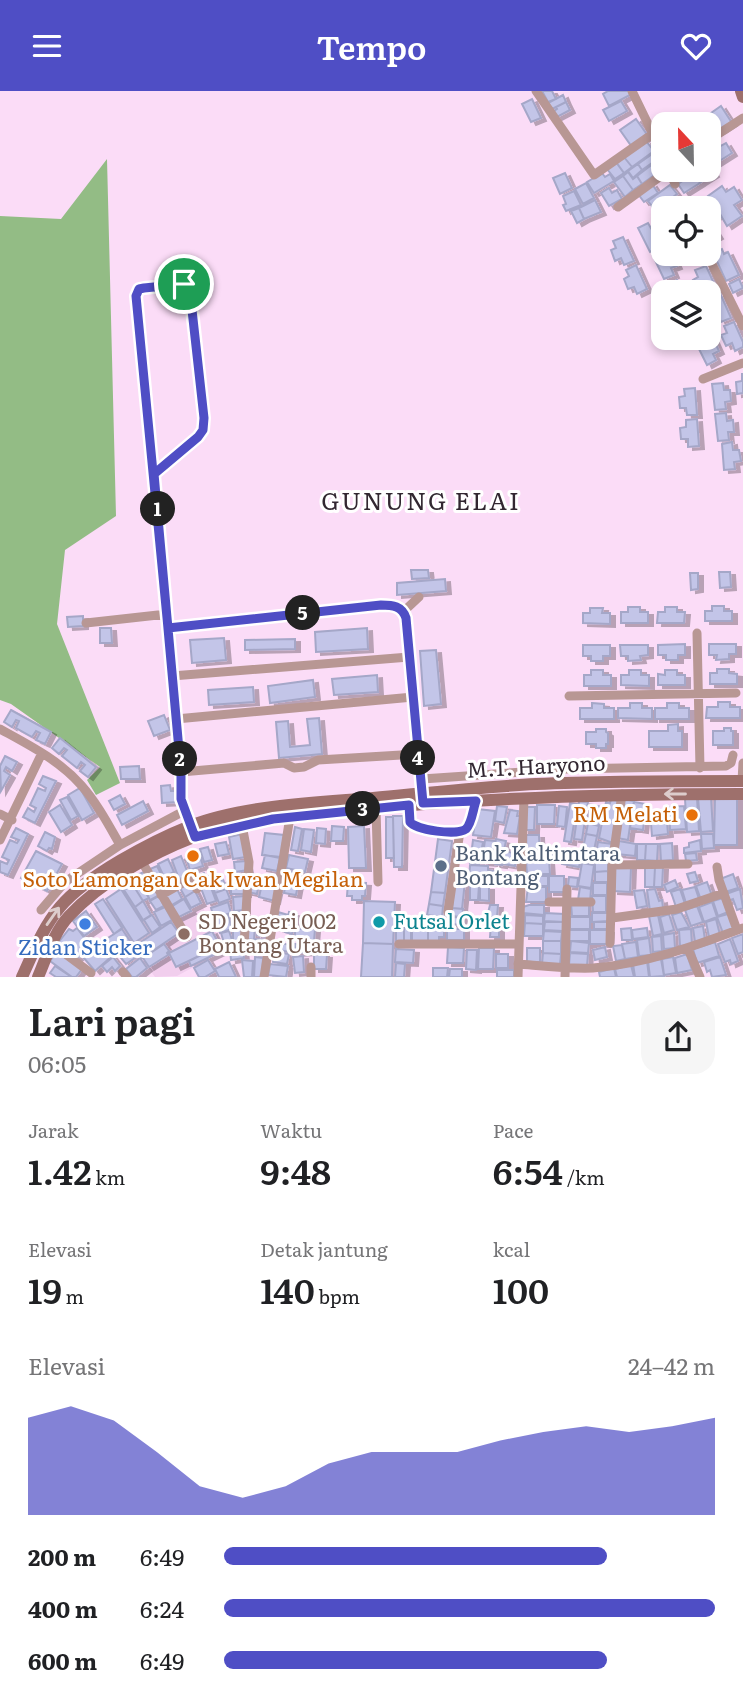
<!DOCTYPE html>
<html lang="id">
<head>
<meta charset="utf-8">
<style>
	body { margin:0; font-family:Literata,serif; background:#f6f6f6; color:#202124; height:100vh; display:flex; flex-direction:column; font-size:26px; white-space:nowrap }
	* { box-sizing:border-box; margin:0 }
	p { font-size:23px; color:#757577 }
	.icon { flex:none; width:38px; height:38px; fill:none; stroke:currentColor; stroke-width:2; stroke-linecap:round; stroke-linejoin:round }
	.map { position:relative; height:886px; overflow:hidden }
	.drawer { display:flex; flex-direction:column; background:#fff; flex:1 }
	.drawer>* { flex:none }
	.needle { width:46px; rotate:338deg }
	.buttons { position:absolute; left:651px; top:21px; display:grid; gap:14px }
	.buttons a { display:grid; place-items:center; width:70px; height:70px; border-radius:14px; background:#fff; box-shadow:0 4px 10px #0003; font-size:35px }
	.pin { position:absolute; display:grid; place-items:center; width:60px; height:60px; color:#fff; margin:-30px; border:4px solid #fff; border-radius:50%; box-shadow:0 2px 7px #0007 }
	.km { position:absolute; width:35px; height:35px; margin:-18px; border-radius:50%; background:#222; color:#fff; font-size:19px; line-height:35px; text-align:center }
	.round { display:grid; place-items:center; flex:none; width:74px; height:74px; border-radius:21px; background:#f6f6f6 }
	.summary { display:flex; align-items:center; justify-content:space-between; height:119px; padding:0 28px }
	h1 { font-size:38px; font-weight:600; line-height:52px }
	.figures { display:grid; grid-template-columns:repeat(3,1fr); gap:10px; height:119px; padding:7px 28px }
	.figures div { display:grid; align-content:center }
	.figures b { font-size:35px; font-weight:600 }
	.figures small { font-size:19px; font-weight:400 }
	.figures p { font-size:19px }
	.chart { height:196px; padding:14px 28px }
	.chart p { display:flex; justify-content:space-between }
	.chart svg { width:100%; height:126px; margin-top:7px; fill:#4f4ec5; opacity:.7 }
	ul { padding:0 28px; list-style:none; font-size:23px }
	li { display:grid; grid-template-columns:112px 84px 1fr; align-items:center; height:52px }
	li i { height:18px; border-radius:9px; background:#4f4ec5 }
	header { display:flex; justify-content:space-between; align-items:center; height:91px; padding:0 28px; background:#4f4ec5; color:#fff; font-size:32px; font-weight:600 }
	.map>svg:first-child { display:block }
	.built { fill:#f1ceed }
	.forest { fill:#93bc85 }
	.building { fill:#c3c5e8; stroke:#a5a7c8; stroke-width:2; filter:url(#shadow) }
	.lines { fill:none; stroke-linecap:round; stroke-linejoin:round }
	.street { stroke:#b89794; stroke-width:9 }
	.secondary { stroke:#9e706c; stroke-width:12 }
	.oneway { stroke:#ddcdcc }
	.route-casing { stroke:#fff; stroke-width:14 }
	.route { stroke:#4f4ec5; stroke-width:9 }
	.food-dot { fill:#e8710a; stroke:#fff; stroke-width:2.5 }
	.service-dot { fill:#5c6f8a; stroke:#fff; stroke-width:2.5 }
	.culture-dot { fill:#0f9aa8; stroke:#fff; stroke-width:2.5 }
	.shop-dot { fill:#3f7fe0; stroke:#fff; stroke-width:2.5 }
	.education-dot { fill:#8d6e63; stroke:#fff; stroke-width:2.5 }
	.labels { text-anchor:middle; stroke-width:6; stroke-linejoin:round; paint-order:stroke }
	.street-label { font-size:21px; fill:#322731; stroke:#fff }
	.food-label { font-size:21px; fill:#c56008; stroke:#fff; text-anchor:end }
	.service-label { font-size:21px; fill:#4e5e75; stroke:#fff; text-anchor:start }
	.education-label { font-size:21px; fill:#785e54; stroke:#fff; text-anchor:start }
	.culture-label { font-size:21px; fill:#0d838f; stroke:#fff; text-anchor:start }
	.shop-label { font-size:21px; fill:#366cbe; stroke:#fff }
	.quarter-label { font-size:24px; letter-spacing:2px; fill:#322731; stroke:#fff }
</style>
</head>
<body>
<header><svg class="icon" aria-label="menu" viewBox="0 0 24 24"><path d="M4 6h16M4 12h16M4 18h16"/></svg>Tempo<svg class="icon" aria-label="heart" viewBox="0 0 24 24"><path d="M12 20l-8-8c-3-5 5-10 8-4 3-6 11-1 8 4z"/></svg></header>
<div class="map">
<svg width="743" height="886" viewBox="0 0 743 886">
	<defs>
		<filter id="shadow"><feDropShadow dx="5" dy="3" stdDeviation="0" flood-color="#0004"/></filter>
	</defs>
	<rect width="100%" height="100%" fill="#fbdcf7"/>
	<!-- built -->
	<path class="built" d="M203,817L225,859L177,885L155,886L133,856L173,829L174,830Z"/>
	<!-- forest -->
	<path class="forest" d="M107,68L116,425L65,459L57,533L120,692L96,704L87,689L100,676L11,613L0,609V125L61,128Z"/>
	<!-- building -->
	<path class="building" d="M542,0H552L556,8L548,11Z
		M608,0H629L630,4L609,15L603,3Z
		M563,4L566,11L552,18L548,12Z
		M532,8L541,27L531,31L522,13Z
		M621,10L627,20L609,30L603,19Z
		M566,11L570,19L557,26L554,20L557,18L556,16Z
		M721,15L732,32L721,39L711,22Z
		M710,25L719,40L709,46V33H697Z
		M636,28L648,45L632,56L620,39Z
		M646,50L654,60L632,76L624,66Z
		M726,52L732,62L710,76L714,83L701,91L694,79H709V61Z
		M655,61L659,67L642,79L638,73Z
		M624,66L632,76L624,82L616,71Z
		M616,71L624,82L615,88L607,78Z
		M654,72L660,80L642,93L637,85Z
		M638,73L642,79L633,87L628,80Z
		M671,79H692L677,88Z
		M692,80L700,92L684,102L678,93L687,87L685,84Z
		M628,81L633,88L637,85L642,93L633,99L623,85Z
		M565,82L572,97L560,103L553,87Z
		M602,82L605,86L610,83L614,90L594,102L587,91Z
		M623,85L633,99L625,106L614,91Z
		M586,92L594,107L583,113L575,98Z
		M652,93L658,102L644,111L638,103Z
		M670,94L677,103L655,119L648,110Z
		M722,95L726,101L734,96L742,109L734,114L742,125L727,135L720,123L715,126L708,113L712,111L708,105Z
		M609,97L612,102L617,99L622,108L609,115L601,102Z
		M574,100L581,114L566,120L563,114L566,113L563,105Z
		M595,109L601,121L584,128L579,117Z
		M579,117L584,128L577,132L571,120Z
		M648,132L652,139L657,137L662,147L657,150L660,156L650,161L638,137Z
		M710,132L718,145L709,150V133Z
		M623,146L634,170L624,174L621,167L615,170L611,159L616,157L613,150Z
		M722,158L724,163L728,161L739,184L726,190L713,162Z
		M663,160L666,167L672,164L677,175L671,177L674,184L664,188L653,165Z
		M636,174L647,198L637,203L634,196L628,198L624,188L629,185L626,179Z
		M706,175L717,199L709,203L703,196L698,199L693,189L698,186L695,179Z
		M739,188L743,197L733,202L729,193Z
		M677,189L681,196L687,193L690,201H671L668,193Z
		M720,202L731,227L721,231L718,224L712,227L709,219V216L713,214L710,207Z
		M734,231L743,251V256L735,260L732,252L726,255L721,244L727,242L724,235Z
		M701,247H706L708,252L714,249L719,260L713,263L716,269L707,274L695,250Z
		M742,283H743V302L737,303L736,291L742,290Z
		M723,292L724,299H730L731,310L725,311L726,318L715,319L712,293Z
		M695,297L697,324H687L686,317H680L679,306L685,305L684,298Z
		M726,322L727,330L733,329L734,341H728L729,349L718,350L715,323Z
		M697,328L699,355L688,356V348H681L680,337L686,336V329Z
		M732,351L733,359H739L741,370L734,371L735,378L724,379L722,353Z
		M411,479H428L429,487L412,488Z
		M719,481H730L731,496L720,497Z
		M690,482H698V498L691,499Z
		M445,488L446,500L397,504V492Z
		M712,515H724V520H732V530H705V520H712Z
		M628,516H640V521H648V532H621V521H628Z
		M665,516H677V521H685L684,532H657L658,521H665Z
		M590,517H603L602,522H610V533L583,532V522H590Z
		M83,525V535L68,536L67,526Z
		M100,537H111L112,552H100Z
		M367,537L368,558L316,561L315,541Z
		M224,547L226,569L192,572L190,549Z
		M295,548V558L245,559V549Z
		M685,553V564H678V569H666V564H658V554Z
		M709,553H736V563H729V568L716,569L717,564H709Z
		M583,554H610V565H603V570H591V565H583Z
		M620,554H648V564L640,565L641,569L628,570V565H621Z
		M436,559L441,613L424,615L420,560Z
		M717,578H729V582L737,583V593H710V582H717Z
		M591,579H603V584H611V595H584V584H591Z
		M629,579H641V584H649V595L621,594V584H629Z
		M665,579H677V584H685V594H658V583L665,584Z
		M377,584L378,601L334,604L332,588Z
		M313,589L315,606L270,612L268,595Z
		M253,596L254,611L209,614L208,599Z
		M718,611H730V616H740V627H706L707,616H718Z
		M592,612L604,613V617H614V628H580V617H592Z
		M630,612H642V617H652V628L618,627V617H630Z
		M667,612H679V617H689V628H655V617H667Z
		M11,619L51,641L45,653L36,649L40,642L36,640L32,646L16,637L19,630L16,629L12,636L4,631Z
		M164,624L170,639L154,645L148,630Z
		M319,627L322,663L279,667L276,631L288,630L290,656L310,654L307,628Z
		M678,633V640H682V656H649V640H668V634Z
		M724,637H731V640H733V654H713V640H724Z
		M596,638H606V641L608,642V653H606V657H596V653H586V641H596Z
		M60,647L96,676L88,686L80,680L85,674L81,671L77,677L62,665L67,659L64,657L59,663L52,657Z
		M5,665L17,671L12,680L6,676L4,680L10,684L1,700L0,675Z
		M139,675L140,688H121L120,676Z
		M43,685L56,690L35,732L23,726L28,717L34,721L36,717L30,714L38,697L45,700L46,697L39,693Z
		M170,694L171,700H177L178,711L162,712L161,695Z
		M80,697L94,722L82,729L68,704Z
		M120,704L125,713L114,719L109,710Z
		M67,706L78,725L71,729L60,709Z
		M711,706L713,740L701,741L698,707Z
		M697,707L699,740L687,741L685,708Z
		M715,707H737V754H714Z
		M611,708L618,710L613,752L599,747L606,711L610,712Z
		M623,708L634,710L632,721L622,719Z
		M143,710L148,720L122,734L117,724Z
		M579,710L588,711L586,722L578,720Z
		M634,711L646,713L643,739L630,737Z
		M570,712L577,713L571,751L564,750Z
		M60,714L72,734L61,741L49,721Z
		M537,714H555L554,733H537Z
		M591,714L603,716L599,735L588,732Z
		M497,715L507,716L504,732L495,730Z
		M559,715L567,716L565,736L557,735Z
		M684,715L686,738L670,739L669,716Z
		M525,716H535L534,739H524Z
		M477,718L495,720L491,746L473,744Z
		M510,719L518,720L517,725H520L517,743L504,742Z
		M622,719L632,721L628,749L617,747Z
		M666,719L668,743L652,745L650,721Z
		M578,720L586,722L582,749L574,748Z
		M393,725H403L402,776H394Z
		M386,726H393L394,767H386Z
		M588,732L599,735L597,745L586,743Z
		M332,735L344,736L343,750H331Z
		M364,735L366,777H349L348,736Z
		M295,736L302,738L298,760L291,759Z
		M16,737L28,743L8,784L0,781V770L7,773L9,769L2,766L10,749L17,752L19,749L11,746Z
		M317,737L326,738L325,753L316,752Z
		M304,738L314,739L311,761L301,759Z
		M45,741L55,746L52,758L49,757L47,760L38,755Z
		M265,742L284,744L281,766L262,764Z
		M242,743L246,766L233,768L229,746Z
		M586,743L597,745L594,759L583,757Z
		M701,743H713L714,757L702,758Z
		M526,744H539L540,769H527Z
		M438,748L452,750L445,802L431,801Z
		M496,748L506,750L504,759L494,758Z
		M473,749L483,751L479,773L470,772Z
		M485,749L495,750L492,772L482,771Z
		M700,749L701,760L684,762V757L689,756V752Z
		M619,750L636,753L635,765L617,763Z
		M226,751L229,763L218,765L215,753Z
		M598,751L612,753L610,764L596,762Z
		M672,752L673,769L661,770L660,753Z
		M637,753H646L645,769H637Z
		M646,753H658L657,770L645,769Z
		M208,756L212,769L204,771L200,758Z
		M542,758H552L553,768L542,769Z
		M494,759L504,760L502,774L495,773Z
		M36,760L62,773L47,800L21,787Z
		M505,760L517,763L515,775L503,773Z
		M565,760L582,763L579,776L562,773Z
		M199,762L203,775L190,779L186,766Z
		M696,762L697,769L686,770L685,763Z
		M265,764L280,767L277,780L262,777Z
		M289,764L308,768L305,781L286,777Z
		M181,765L189,785L179,788L172,769Z
		M168,768L174,781L164,786L158,773Z
		M549,769L550,783H527L526,770Z
		M246,770L248,779L235,781L234,771Z
		M582,772L594,774L591,797L578,795Z
		M595,772H608V780L595,781Z
		M470,774L488,775V779L494,780V789L469,788Z
		M157,775L164,789L157,792L150,778Z
		M614,775L631,776L630,801L613,800Z
		M645,776H655L654,796H645Z
		M655,776H663L662,796H654Z
		M146,780L154,795L145,799L137,784Z
		M288,780L300,783L296,804L284,802Z
		M608,780V791H595V781Z
		M695,781L698,790L690,792L687,783Z
		M204,782L208,792L197,797L193,787Z
		M733,783L738,797L725,801L720,788Z
		M250,784L260,786L257,803L248,801Z
		M174,785L178,792L164,798L160,791Z
		M526,785H548V795H526Z
		M549,785H564V801H549Z
		M569,786L578,787L577,796L568,795Z
		M223,788L226,798L215,802L212,793Z
		M455,789L465,790L462,818L452,817Z
		M675,789L678,796L667,801L664,794Z
		M138,790L149,807L143,810L133,794Z
		M348,791L366,792L365,805H362V809H352V805H347Z
		M707,791L712,805L701,809L696,795Z
		M190,792L195,800L185,806L180,797Z
		M593,792H607V804H593Z
		M262,793L278,797L275,810L259,806Z
		M133,794L143,810L135,816L124,799Z
		M210,794L216,810L207,813L201,797Z
		M470,794H479L478,809H470Z
		M154,795L159,804L150,809L145,799Z
		M231,795H246V803H231Z
		M480,796H489V810L480,809Z
		M528,796H546V811H526Z
		M580,796L591,798L590,811L578,809Z
		M695,796L699,808L686,812L682,799Z
		M121,798L149,842L134,852L106,808Z
		M177,798L182,808L170,815L164,805Z
		M226,798L230,808L219,812L215,802Z
		M655,798L659,810L662,809L663,817L650,820L647,799Z
		M680,798L685,813L676,816L671,801Z
		M740,798L743,817L737,819L733,808L728,810L726,803Z
		M644,799L647,815L637,817L634,800Z
		M195,800L201,812L191,817L185,806Z
		M431,801L445,802L443,815L429,813Z
		M159,805L164,815L156,819L150,810Z
		M245,805V819L234,820L233,806Z
		M592,805H606V821H593Z
		M723,807L728,821L718,825L713,810Z
		M103,808L122,837L114,843L95,813Z
		M184,808L191,820L177,827L171,816Z
		M143,810L151,824L143,829L135,816Z
		M364,810L395,811L393,853L363,852Z
		M228,811L231,822L214,827L211,817Z
		M712,811L717,826L704,831L699,816Z
		M571,812H589V825H572Z
		M429,813L443,815L442,826L427,824Z
		M490,814H498L497,826H487Z
		M529,814H544V824L523,822V816Z
		M697,815L703,831L691,835L685,819Z
		M165,816L172,829L161,835L154,821Z
		M452,817L463,818L462,826L451,825Z
		M86,820L97,836L84,845L73,830Z
		M233,821L245,822V838L233,837Z
		M278,821L288,824L283,839L274,836Z
		M289,821L297,823L292,843L285,841Z
		M681,821L689,836L677,839L672,824Z
		M545,822L564,823V831L544,830Z
		M592,822H609V830L592,831Z
		M669,823L674,839L664,842L660,826Z
		M728,823L734,838L723,842L717,826Z
		M152,824L160,836L152,842L144,829Z
		M228,824L232,838L220,842L215,828Z
		M525,824L543,825V833L525,832Z
		M658,824L662,843L653,845L649,825Z
		M445,825L462,827L461,834L444,832Z
		M570,826H590V838H570Z
		M260,828L270,830L267,846L257,844Z
		M716,828L720,844L709,846L706,831Z
		M171,831L179,842L142,867L137,859L144,855L141,851Z
		M545,831H563V840L544,839Z
		M594,831H607V838H594Z
		M525,832L543,833V845H524Z
		M491,833H499V846H490Z
		M247,834L255,835L254,849L246,848Z
		M703,835L705,849L695,851L693,837Z
		M77,837L91,856L77,867L58,852L69,838L73,840Z
		M396,837H404V850H396Z
		M404,837H411V850H404Z
		M631,837L632,849H622L621,838Z
		M647,837L648,846L633,848L632,839Z
		M122,838L130,850L111,862L103,850Z
		M295,838H315L314,850L295,849Z
		M412,838H428V851H412Z
		M428,838H444V846H439V851H428Z
		M447,838H464V849H447Z
		M691,838L692,854L680,855L679,839Z
		M233,839H243V855H233Z
		M569,839H589V850H569Z
		M590,839H609L608,853H590Z
		M212,840L220,855L176,876L169,862Z
		M229,840L232,849L224,852L221,842Z
		M544,840L562,841L561,850H543Z
		M674,842L675,857L664,858L663,844Z
		M743,843V861L738,863L732,847Z
		M661,845L662,860L653,861L652,846Z
		M649,847L651,864L639,865L637,849Z
		M255,848L267,849L265,864L254,863Z
		M730,848L738,870L731,873L730,869L725,871L718,853Z
		M543,850H561V863L543,862Z
		M571,850L589,852L588,862L570,861Z
		M100,851L112,865L95,880L83,866Z
		M636,851L638,866L625,868L622,853Z
		M715,851L719,865L697,872L693,858Z
		M278,852L292,854L291,861L277,859Z
		M311,852V861L295,862V853Z
		M313,852H325L324,862H313Z
		M363,852L393,853L392,886H361Z
		M164,853L169,860L167,862L168,864L149,876L143,867Z
		M125,854L135,867L126,873L116,861Z
		M221,854L224,859L191,875L189,870Z
		M622,854L625,868L616,870L613,855Z
		M448,856L464,857L463,872H447Z
		M605,856L607,866L595,869L593,859Z
		M479,857H494L493,878H478Z
		M527,857H540V871H527Z
		M243,858L244,867L231,869L230,859Z
		M396,858L414,859L413,872L395,871Z
		M467,859H477L476,879L466,878Z
		M57,861L82,878L76,886H72L50,870Z
		M274,861L289,863L287,873L273,871Z
		M543,862L561,863L560,874L542,873Z
		M570,862L588,863L587,875L569,874Z
		M496,863H508V877H496Z
		M687,863L692,879L677,882L675,867Z
		M314,864H327L326,878H314Z
		M303,865L304,881L295,882L293,866Z
		M113,866L120,875L115,880L112,876L107,881L102,875Z
		M255,866L263,867L262,886H254Z
		M673,866L676,882L664,884L662,868Z
		M720,866L726,884L712,886L710,879L707,881L704,871Z
		M140,867L147,877L136,886H132L126,878Z
		M661,868L664,885L650,886L648,870Z
		M208,869L215,880L205,886H199L194,877Z
		M242,869L253,870L252,886H244Z
		M647,870L649,886H635L633,873Z
		M229,871L236,886H219L215,878Z
		M396,872L405,873L404,886H395Z
		M270,873L288,875L286,886L268,884Z
		M631,874L634,886H617L615,878Z
		M55,875L70,885L69,886H56L50,882Z
		M433,877H448L447,886H433Z
		M614,877L616,886H600L599,881Z
		M450,878H462V886H449Z
		M497,879H514V886H497Z"/>
	<g class="lines">
		<!-- street -->
		<path class="street" d="M536,0L594,84L654,42
			M632,0L663,64
			M709,49L743,27
			M669,79L675,93
			M618,116L669,79
			M707,163L743,235
			M703,288L743,272
			M154,383L198,346L203,339L204,327L190,201L189,196L184,193L144,196L139,198L136,205L181,681L182,708L192,738
			M404,520L419,506
			M86,532L167,523
			M168,537L381,514C393,514 402,515 406,527L418,663L422,688L567,678L726,675L731,672L733,664
			M697,542L700,677
			M172,585L409,566
			M569,605L736,602
			M176,628L413,606
			M0,638C29,654 59,669 81,694C97,712 108,733 120,754
			M181,681L284,672L294,677L304,676L318,669L418,663
			M742,690L743,672
			M409,714L412,735L417,737L455,741L468,736L476,710
			M376,717L378,791
			M0,723L12,729
			M242,734L249,771L244,855
			M0,749L42,662
			M142,771L187,846
			M612,774L688,773
			M717,776L719,789L737,839
			M161,804L188,789L192,790L197,798
			M549,811H591
			M41,819L65,791L120,754L184,720
			M448,821L460,740
			M612,827L677,818L724,802
			M610,852L612,774L622,703
			M52,853L91,882
			M399,853H518
			M688,858L700,886
			M518,873C543,875 568,878 593,877C645,873 695,855 743,837
			M123,881L127,886
			M264,886L290,726
			M311,886V876
			M518,886L524,707
			M565,886L567,798"/>
		<!-- secondary -->
		<path class="secondary" d="M741,0L743,6
			M22,886C33,862 43,836 60,816C86,785 152,750 190,735C241,715 317,711 373,707C427,702 482,696 536,693C605,690 674,690 743,690
			M38,886C47,865 54,841 69,825C102,790 150,763 194,746C244,727 303,724 356,719C485,706 614,703 743,703"/>
	</g>
	<!-- one-way arrows -->
	<defs><path id="oneway-shaft" d="M-6 0H5M1.5-3L5.5 0L1.5 3" fill="none" stroke-width="1.6" stroke-linecap="round" stroke-linejoin="round" transform="scale(1.75)"/></defs>
	<g class="oneway">
		<use href="#oneway-shaft" transform="translate(675 703) rotate(-180)"/>
		<use href="#oneway-shaft" transform="translate(53 825) rotate(-55)"/>
	</g>
	<g class="lines">
		<!-- route casing -->
		<g class="route-casing">
			<path id="route" d="M184,193L189,196L190,201L204,327L203,339L198,346L154,383L181,681V708L195,746L273,728L409,714L410,731C416,739 457,745 466,738C472,732 473,718 476,710L423,712L406,527C402,515 393,514 381,514L168,537L136,205L139,198L144,197L184,193"/>
		</g>
		<!-- route -->
		<use href="#route" class="route"/>
	</g>
	<!-- markers -->
	<g class="food-dot">
		<circle cx="692" cy="724" r="7"/>
		<circle cx="193" cy="765" r="7"/>
	</g>
	<circle class="service-dot" cx="441" cy="775" r="7"/>
	<circle class="culture-dot" cx="379" cy="831" r="7"/>
	<circle class="shop-dot" cx="85" cy="833" r="7"/>
	<circle class="education-dot" cx="184" cy="843" r="7"/>
	<g class="labels">
		<!-- street labels -->
		<g class="street-label">
			<text transform="translate(536 676) rotate(-3)" y="7">M.T. Haryono</text>
		</g>
		<!-- food labels -->
		<g class="food-label">
			<text x="678" y="731">RM Melati</text>
			<text x="193" y="796" text-anchor="middle">Soto Lamongan Cak Iwan Megilan</text>
		</g>
		<!-- service labels -->
		<g class="service-label">
			<text x="455" y="770">Bank Kaltimtara<tspan x="455" dy="24">Bontang</tspan></text>
		</g>
		<!-- education labels -->
		<g class="education-label">
			<text x="198" y="838">SD Negeri 002<tspan x="198" dy="24">Bontang Utara</tspan></text>
		</g>
		<!-- culture labels -->
		<g class="culture-label">
			<text x="393" y="838">Futsal Orlet</text>
		</g>
		<!-- shop labels -->
		<g class="shop-label">
			<text x="85" y="864">Zidan Sticker</text>
		</g>
		<!-- quarter labels -->
		<g class="quarter-label">
			<text x="421" y="419">GUNUNG ELAI</text>
		</g>
	</g>
</svg>
<div class="buttons">
<a><svg class="needle" viewBox="-14 -14 28 28"><path d="M0-13l5 13h-10z" fill="#e53935"/><path d="M0 13l5-13h-10z" fill="#757577"/></svg></a>
<a><svg class="icon" aria-label="locate" viewBox="0 0 24 24"><circle cx="12" cy="12" r="6"/><path d="M12 2v4M12 18v4M2 12h4M18 12h4"/></svg></a>
<a><svg class="icon" aria-label="layers" viewBox="0 0 24 24"><path d="M12 4l9 5-9 5-9-5zM3 14l9 5 9-5"/></svg></a>
</div>
<div class="pin" style="left:184px;top:193px;background:#1e9e55"><svg class="icon" aria-label="arrive" viewBox="0 0 24 24"><path d="M6 21V4h12l-3 4 3 4H6"/></svg></div>
<b class="km" style="left:158px;top:418px">1</b>
<b class="km" style="left:180px;top:668px">2</b>
<b class="km" style="left:363px;top:718px">3</b>
<b class="km" style="left:418px;top:667px">4</b>
<b class="km" style="left:303px;top:522px">5</b>
</div>
<section class="drawer">
<div class="summary"><div><h1>Lari pagi</h1><p>06:05</p></div><a class="round"><svg class="icon" aria-label="share" viewBox="0 0 24 24"><path d="M12 15V3M7 8l5-5 5 5M5 13v7h14v-7"/></svg></a></div>
<div class="figures">
<div><p>Jarak</p><b>1.42<small> km</small></b></div>
<div><p>Waktu</p><b>9:48</b></div>
<div><p>Pace</p><b>6:54<small> /km</small></b></div>
</div>
<div class="figures">
<div><p>Elevasi</p><b>19<small> m</small></b></div>
<div><p>Detak jantung</p><b>140<small> bpm</small></b></div>
<div><p>kcal</p><b>100</b></div>
</div>
<div class="chart"><p><span>Elevasi</span>24–42 m</p>
<svg viewBox="0 0 160 44" preserveAspectRatio="none"><path d="M0 44V10L10 6L20 11L30 22L40 34L50 38L60 34L70 26L80 22L90 22L100 22L110 18L120 15L130 13L140 15L150 13L160 10V44z"/></svg>
</div>
<ul>
<li><b>200 m</b>6:49<i style="width:78%"></i></li>
<li><b>400 m</b>6:24<i style="width:100%"></i></li>
<li><b>600 m</b>6:49<i style="width:78%"></i></li>
</ul>
</section>
</body>
</html>
